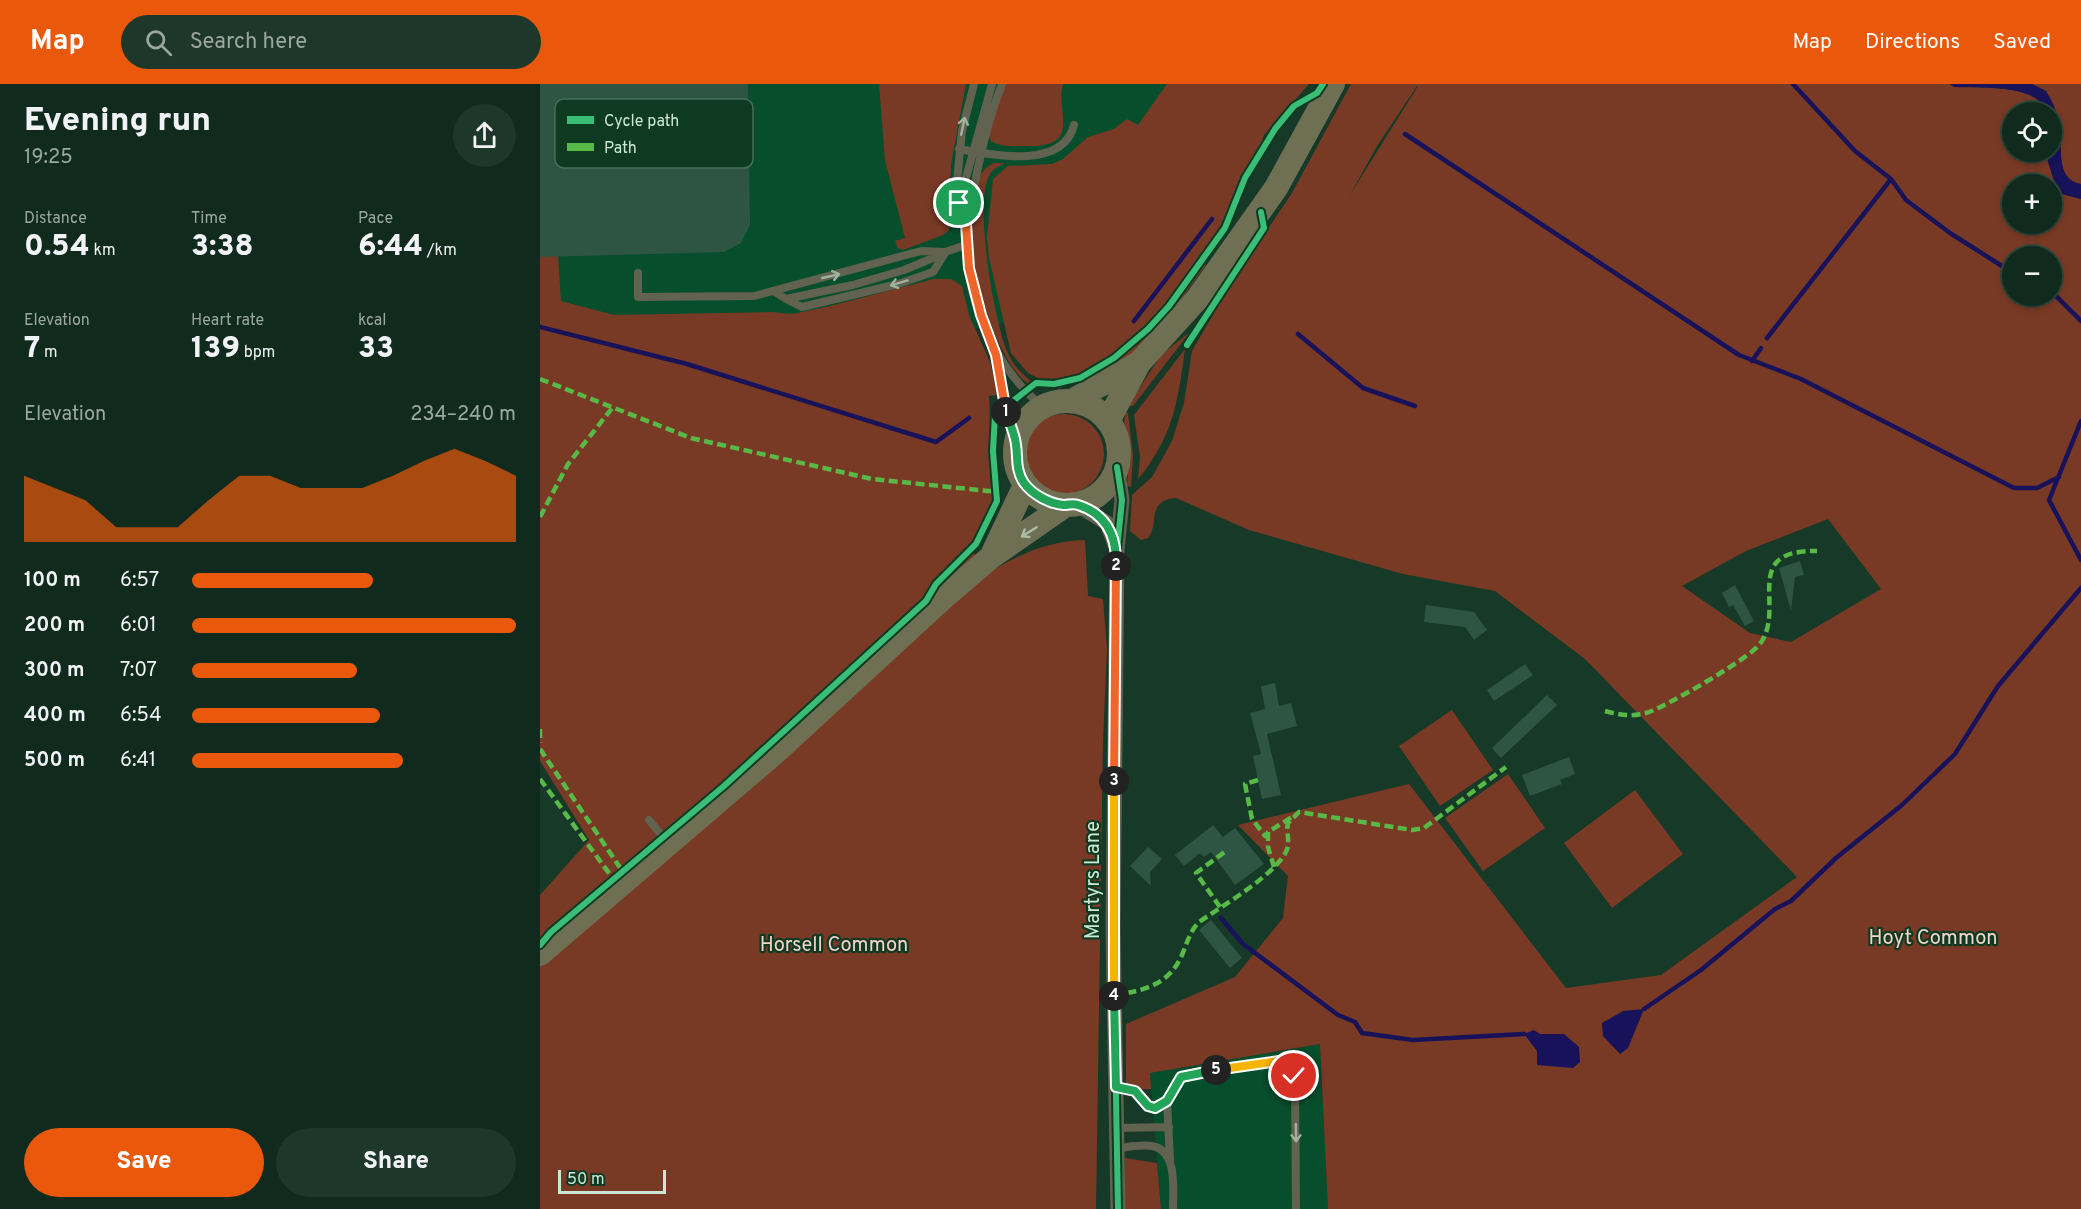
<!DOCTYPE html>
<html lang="en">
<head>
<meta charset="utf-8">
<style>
	body { margin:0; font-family:Overpass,sans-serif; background:#1e372b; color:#f1f3f6; height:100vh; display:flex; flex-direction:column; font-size:22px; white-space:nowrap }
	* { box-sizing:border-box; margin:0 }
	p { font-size:20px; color:#9ca7a4 }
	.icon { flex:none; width:33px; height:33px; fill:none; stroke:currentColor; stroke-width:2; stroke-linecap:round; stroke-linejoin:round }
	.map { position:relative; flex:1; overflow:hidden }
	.panel { display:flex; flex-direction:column; background:#102b1e; width:540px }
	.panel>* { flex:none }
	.buttons { position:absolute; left:1462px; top:18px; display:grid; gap:12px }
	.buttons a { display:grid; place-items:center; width:60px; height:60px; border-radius:50%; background:#102b1e; box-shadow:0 3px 9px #0003,0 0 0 2px #30473c; font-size:30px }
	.scale { position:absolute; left:18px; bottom:15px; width:108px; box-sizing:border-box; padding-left:6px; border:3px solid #cbe8d4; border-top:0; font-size:16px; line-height:21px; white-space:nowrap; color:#cbe8d4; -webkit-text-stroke:4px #0e3a22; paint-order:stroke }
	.pin { position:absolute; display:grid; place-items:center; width:51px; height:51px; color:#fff; margin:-26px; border:3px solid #fff; border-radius:50%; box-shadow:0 2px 6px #0007 }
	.km { position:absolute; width:30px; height:30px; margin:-15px; border-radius:50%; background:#222; color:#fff; font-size:16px; line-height:30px; text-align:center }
	.round { display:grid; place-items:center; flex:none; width:63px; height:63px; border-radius:32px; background:#1e372b }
	.headline { display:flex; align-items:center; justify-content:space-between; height:102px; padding:0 24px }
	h1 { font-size:33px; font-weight:800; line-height:45px }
	.figures { display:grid; grid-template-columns:repeat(3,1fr); gap:9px; height:102px; padding:6px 24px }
	.figures div { display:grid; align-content:center }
	.figures b { font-size:30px; font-weight:800 }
	.figures small { font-size:16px; font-weight:400 }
	.figures p { font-size:16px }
	.chart { height:168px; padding:12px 24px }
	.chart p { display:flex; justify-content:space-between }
	.chart svg { width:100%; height:108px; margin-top:6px; fill:#ea580c; opacity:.7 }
	.button { display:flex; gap:12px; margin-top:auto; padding:12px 24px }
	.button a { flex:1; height:69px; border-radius:36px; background:#ea580c; color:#fff; font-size:24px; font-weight:800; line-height:69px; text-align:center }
	.button a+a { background:#1e372b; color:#f1f3f6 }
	ul { padding:0 24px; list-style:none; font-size:20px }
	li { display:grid; grid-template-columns:96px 72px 1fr; align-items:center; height:45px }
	li i { height:15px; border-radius:8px; background:#ea580c }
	header { display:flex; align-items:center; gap:36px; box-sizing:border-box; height:84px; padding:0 30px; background:#ea580c; color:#fff }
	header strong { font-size:28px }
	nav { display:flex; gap:33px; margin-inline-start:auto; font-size:21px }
	.search { width:420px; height:54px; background:#1e372b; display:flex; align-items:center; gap:15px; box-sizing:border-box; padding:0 21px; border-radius:33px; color:#9ca7a4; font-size:22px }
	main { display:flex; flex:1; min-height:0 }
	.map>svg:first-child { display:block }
	.built { fill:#074e2d }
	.green { fill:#793a25; fill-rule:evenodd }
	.water { fill:#171259 }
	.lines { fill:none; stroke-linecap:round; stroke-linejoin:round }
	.stream { stroke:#171259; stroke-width:4.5 }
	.building { fill:#2e5543 }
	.service { stroke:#616250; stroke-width:8 }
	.minor { stroke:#616250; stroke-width:15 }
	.primary { stroke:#6f6f54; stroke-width:24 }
	.quiet { stroke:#58b947; stroke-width:4.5; stroke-dasharray:9 4.5; stroke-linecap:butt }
	.cycleway-casing { stroke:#0e3a22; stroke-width:10 }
	.cycleway { stroke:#3abd76; stroke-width:6 }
	.oneway { stroke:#a1b29f }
	.oneway2 { stroke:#abbea7 }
	.split-1-casing { stroke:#fff; stroke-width:12 }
	.split-2-casing { stroke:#fff; stroke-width:12 }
	.split-3-casing { stroke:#fff; stroke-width:12 }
	.split-4-casing { stroke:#fff; stroke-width:12 }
	.split-5-casing { stroke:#fff; stroke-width:12 }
	.split-6-casing { stroke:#fff; stroke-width:12 }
	.split-1 { stroke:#f0652b; stroke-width:8 }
	.split-2 { stroke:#22a559; stroke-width:8 }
	.split-3 { stroke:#f0652b; stroke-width:8 }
	.split-4 { stroke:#f5b400; stroke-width:8 }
	.split-5 { stroke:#22a559; stroke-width:8 }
	.split-6 { stroke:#f5b400; stroke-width:8 }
	.labels { text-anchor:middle; stroke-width:4.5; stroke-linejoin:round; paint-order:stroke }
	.street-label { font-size:20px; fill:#cbe8d4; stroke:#0e3a22 }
	.park-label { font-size:20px; fill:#f4d3ca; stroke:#0e3a22 }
	.key { fill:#0e3a22; stroke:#476e57; stroke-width:1.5 }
	.key-label { font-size:16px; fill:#cbe8d4 }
</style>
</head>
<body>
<header>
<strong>Map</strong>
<div class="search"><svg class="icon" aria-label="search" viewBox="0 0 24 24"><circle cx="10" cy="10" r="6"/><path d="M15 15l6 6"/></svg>Search here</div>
<nav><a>Map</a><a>Directions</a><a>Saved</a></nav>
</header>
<main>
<section class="panel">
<div class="headline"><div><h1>Evening run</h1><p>19:25</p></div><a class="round"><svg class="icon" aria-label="share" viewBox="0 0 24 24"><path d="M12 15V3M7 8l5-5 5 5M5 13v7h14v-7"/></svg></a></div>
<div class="figures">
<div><p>Distance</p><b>0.54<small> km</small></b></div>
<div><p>Time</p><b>3:38</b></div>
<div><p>Pace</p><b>6:44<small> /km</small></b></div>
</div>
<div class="figures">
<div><p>Elevation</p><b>7<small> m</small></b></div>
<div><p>Heart rate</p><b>139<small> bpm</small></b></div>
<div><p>kcal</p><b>33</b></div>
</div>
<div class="chart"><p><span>Elevation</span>234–240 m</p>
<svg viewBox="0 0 160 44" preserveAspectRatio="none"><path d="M0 44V17L10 22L20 27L30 38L40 38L50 38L60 27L70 17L80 17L90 22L100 22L110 22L120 17L130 11L140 6L150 11L160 17V44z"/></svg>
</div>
<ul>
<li><b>100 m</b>6:57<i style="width:56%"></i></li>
<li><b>200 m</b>6:01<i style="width:100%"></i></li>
<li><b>300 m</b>7:07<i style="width:51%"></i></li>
<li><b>400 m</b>6:54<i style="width:58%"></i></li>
<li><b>500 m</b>6:41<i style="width:65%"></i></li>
</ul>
<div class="button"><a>Save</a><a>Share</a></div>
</section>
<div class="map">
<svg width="1541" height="1125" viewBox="0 0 1541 1125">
	<rect width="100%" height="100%" fill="#163928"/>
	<!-- built -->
	<path class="built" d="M0,0H769L724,51L713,85L695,110L678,148L635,208L614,235L576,268L541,289L512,297L500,295L488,289L471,269L464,239L435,245L455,293L458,311L449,312L451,333L0,214Z
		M780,960L788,1125H621L610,989Z"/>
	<!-- green -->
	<path class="green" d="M339,0H426L411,80L409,146L403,151L363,166L358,164L355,157L365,154L345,76Z
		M465,0H523C515,29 544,64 484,62C473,62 460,63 451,57L448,50Z
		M627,0H769L724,51L713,85L695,110L678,148L614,235L597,253L556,282L528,294L500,295L488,289L471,269L449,174L447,153L453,95L468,82L512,80L523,75L548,53L574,45L587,35L598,41Z
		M811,0H1410L1414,3C1436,4 1503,0 1504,28H1473V68H1505L1521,109L1541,115V1125H788L780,960L610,989L611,1005L586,1006V940L695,893L743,834L748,792L698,741L869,700L1026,904L1121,891L1257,793L1045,575L955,507L863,490L709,446L636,414C605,417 620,440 608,454L601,456L590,447L592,411L612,393L632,357L644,319L652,267L689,203L752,109ZM877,2H878L810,111L837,62ZM1473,100H1512V140H1473ZM1473,172H1512V212H1473ZM1288,435L1341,505L1251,558L1210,549L1142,502L1206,467Z
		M1492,0H1541V100C1512,95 1525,59 1519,38C1516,28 1510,17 1506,7Z
		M454,79H465C459,82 454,84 450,90C433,117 454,236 467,267C472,280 482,290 492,298L489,300C447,275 402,100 454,79Z
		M18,171L21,217L74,231L232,228L252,230L290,222L394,195H411L422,202L429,231L450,278L458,311L449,312L451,371L456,397L451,422L444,442L429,464L451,487C482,469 509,457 545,456L548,512L563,515L567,565L563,657L556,1125H0V811L49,756L0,677V173Z
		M664,179L666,181L616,250L585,276L546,298L543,296C603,262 625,234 664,179Z
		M650,248L593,322H588L621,271Z
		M645,265C638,317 633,353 598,395L600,373L594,331Z
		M585,329H588L593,372L591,403L587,402L589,369L584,343Z
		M484 370a40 40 0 1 1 80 0a40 40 0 1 1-80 0Z
		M912,626L953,686L900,722L859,662Z
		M968,690L1005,744L943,787L905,734Z
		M1095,706L1143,770L1072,824L1024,759Z
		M585,1074L617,1079L621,1125H585Z"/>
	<!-- water -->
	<path class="water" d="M1410,0H1492L1506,7C1512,17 1517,27 1519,38C1524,59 1513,95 1541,100V115L1521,110L1513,94L1505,68H1512V28H1504C1503,0 1436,4 1414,3Z
		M1104,925L1088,964L1080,970L1063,952L1062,939L1083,927Z
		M994,946L1000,950H1024L1039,963L1040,978L1033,984L997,981V967L984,950Z"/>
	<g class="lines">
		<!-- stream -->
		<path class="stream" d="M1253,0L1315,67L1351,95L1366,116L1410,149L1473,189
			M865,50L1199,271L1261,295L1474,404H1497L1519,393
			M1512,208L1541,237
			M594,237L672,135
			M0,243L147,280L396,358L429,334
			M758,250L823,304L875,322
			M1227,254L1351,95
			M1212,277L1221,264
			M1541,337L1509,416L1541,476
			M681,834L703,860L798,931L815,938L822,949L873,956L984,950
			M1104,925L1161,886L1235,825L1251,817L1296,774L1362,721L1415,670L1458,602L1541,504"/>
	</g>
	<!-- building -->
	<path class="building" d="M0,0H208L210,141L201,159L184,168L0,173Z
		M1260,477L1264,491L1255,493L1251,527L1239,484Z
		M1195,501L1214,537L1205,542L1193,521L1189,523L1182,509Z
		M886,521L934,528L947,546L934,556L925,543L884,538Z
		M985,580L993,591L954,617L947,606Z
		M735,599L739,622L751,619L757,642L727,650L741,711L722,715L713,672L721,670L710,629L725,625L721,602Z
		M1007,611L1017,621L961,674L952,664Z
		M1029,673L1035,690L1020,696L1022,700L990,712L982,691Z
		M673,741L683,753L695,744L724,780L695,801L671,768L664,773L660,769L644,782L635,771Z
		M608,763L622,775L610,788L611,802L590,782Z
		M671,836L702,874L690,884L659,846Z"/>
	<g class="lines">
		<!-- service -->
		<path class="service" d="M462,0C447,39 438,79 431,120C429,127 426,135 426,142C422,208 452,281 502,322
			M419,65C452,71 523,86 534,41
			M419,119L452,0
			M425,139L416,107L422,47L434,0
			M98,189V213L214,212L381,167L405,168L426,161
			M235,208L246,215L313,201L364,186L405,169
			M246,215L262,223L358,200L393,188L405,169
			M457,274L464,324L476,357
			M109,736L127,758
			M576,1003L595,1007L608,1022L615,1024C633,1019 631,1000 644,992L731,977C744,977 752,983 755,996L756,1125
			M627,1017L630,1076
			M578,1044L629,1043
			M579,1064C589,1063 602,1060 612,1062C638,1066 633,1107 633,1125"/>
		<!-- minor -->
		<path class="minor" d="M577,383L582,416L577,466L573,844L578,1125
			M536,420L567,439L575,461"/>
		<!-- primary -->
		<path class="primary" d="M475 369a52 52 0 1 1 104 0a52 52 0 1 1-104 0Z
			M532,317L599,279L658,214L736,104L793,0
			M568,337L598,281
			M452,471L485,401
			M0,870L238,666L402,515L451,473L526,421"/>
		<!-- quiet -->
		<path class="quiet" d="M0,295L151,354L332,395L458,408
			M0,433L28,380L73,323
			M1065,627C1080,631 1092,633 1106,629C1124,624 1210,574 1220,560C1247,523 1199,466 1277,467
			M0,645V659
			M0,665L83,788
			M0,695L74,796
			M718,696L705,700L712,735L726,753
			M734,783L728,763V748L752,733
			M680,823L656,789L686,767
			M574,911C603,907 629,901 642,871C647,859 650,847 659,838C679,824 744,786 748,762C749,754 746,747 748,739L759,728L872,746L884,744L966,683"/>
		<!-- cycleway casing -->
		<g class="cycleway-casing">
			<path id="cycleway" d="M647,261L724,144L721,128
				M577,383L582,416L577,466L573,844L578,1125
				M0,861L11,848L184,702L386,517L396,500L436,460L457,417L453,367L455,331L496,299L514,300L540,294L574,274L608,245L629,222L685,144L705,94L735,45L754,22L777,9L783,0"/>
		</g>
		<!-- cycleway -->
		<use href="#cycleway" class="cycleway"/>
	</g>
	<!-- one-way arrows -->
	<defs><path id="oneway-shaft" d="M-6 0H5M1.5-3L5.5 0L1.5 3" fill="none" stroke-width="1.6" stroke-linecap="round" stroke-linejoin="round" transform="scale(1.5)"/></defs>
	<g class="oneway">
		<use href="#oneway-shaft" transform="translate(423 42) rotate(-78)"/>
		<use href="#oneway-shaft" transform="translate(291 192) rotate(-13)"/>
		<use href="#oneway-shaft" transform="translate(359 199) rotate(163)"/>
		<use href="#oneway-shaft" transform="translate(756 1049) rotate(89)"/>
	</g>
	<use class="oneway2" href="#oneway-shaft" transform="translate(489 448) rotate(148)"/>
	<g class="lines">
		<!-- split-1 casing -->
		<g class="split-1-casing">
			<path id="split-1" d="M419,119L426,140L429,184L441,231L456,271L466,328"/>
		</g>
		<!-- split-2 casing -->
		<g class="split-2-casing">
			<path id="split-2" d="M466,328C469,337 473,346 475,355C479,371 474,384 484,399C493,411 510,420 524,421C529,421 533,419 538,421C567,430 577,453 576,482"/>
		</g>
		<!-- split-3 casing -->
		<g class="split-3-casing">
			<path id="split-3" d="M574,697L576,482"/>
		</g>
		<!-- split-4 casing -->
		<g class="split-4-casing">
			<path id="split-4" d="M574,697V912"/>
		</g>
		<!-- split-5 casing -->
		<g class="split-5-casing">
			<path id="split-5" d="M574,912L576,1003L595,1007L608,1022L615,1024L627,1017L641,993L676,986"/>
		</g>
		<!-- split-6 casing -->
		<g class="split-6-casing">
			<path id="split-6" d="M676,986L739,977L748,982L754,992"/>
		</g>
		<!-- split-1 -->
		<use href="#split-1" class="split-1"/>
		<!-- split-2 -->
		<use href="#split-2" class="split-2"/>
		<!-- split-3 -->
		<use href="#split-3" class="split-3"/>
		<!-- split-4 -->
		<use href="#split-4" class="split-4"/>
		<!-- split-5 -->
		<use href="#split-5" class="split-5"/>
		<!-- split-6 -->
		<use href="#split-6" class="split-6"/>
	</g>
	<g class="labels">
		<!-- street labels -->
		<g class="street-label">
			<text transform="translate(552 796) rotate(-90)" y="7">Martyrs Lane</text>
		</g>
		<!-- park labels -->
		<g class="park-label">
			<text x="1393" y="860">Hoyt Common</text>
			<text x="294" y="867">Horsell Common</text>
		</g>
	</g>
	<!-- legend -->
	<rect x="15" y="15" width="198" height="69" rx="9" class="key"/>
	<rect x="27" y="32" width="27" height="8" fill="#3abd76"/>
	<rect x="27" y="59" width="27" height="8" fill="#58b947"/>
	<g class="key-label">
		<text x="64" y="42">Cycle path</text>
		<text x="64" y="69">Path</text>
	</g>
</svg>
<div class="buttons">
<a><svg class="icon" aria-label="locate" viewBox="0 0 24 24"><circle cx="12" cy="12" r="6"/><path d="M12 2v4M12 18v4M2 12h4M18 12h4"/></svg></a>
<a>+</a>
<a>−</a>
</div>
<div class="scale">50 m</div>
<div class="pin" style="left:419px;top:119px;background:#1e9e55"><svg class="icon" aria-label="arrive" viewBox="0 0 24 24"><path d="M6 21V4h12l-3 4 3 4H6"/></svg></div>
<div class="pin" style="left:754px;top:992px;background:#d93025"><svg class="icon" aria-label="check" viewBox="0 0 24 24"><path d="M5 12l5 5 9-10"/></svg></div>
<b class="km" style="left:466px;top:328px">1</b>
<b class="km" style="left:576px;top:482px">2</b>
<b class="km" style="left:574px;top:697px">3</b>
<b class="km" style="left:574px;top:912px">4</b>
<b class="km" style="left:676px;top:986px">5</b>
</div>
</main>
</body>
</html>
